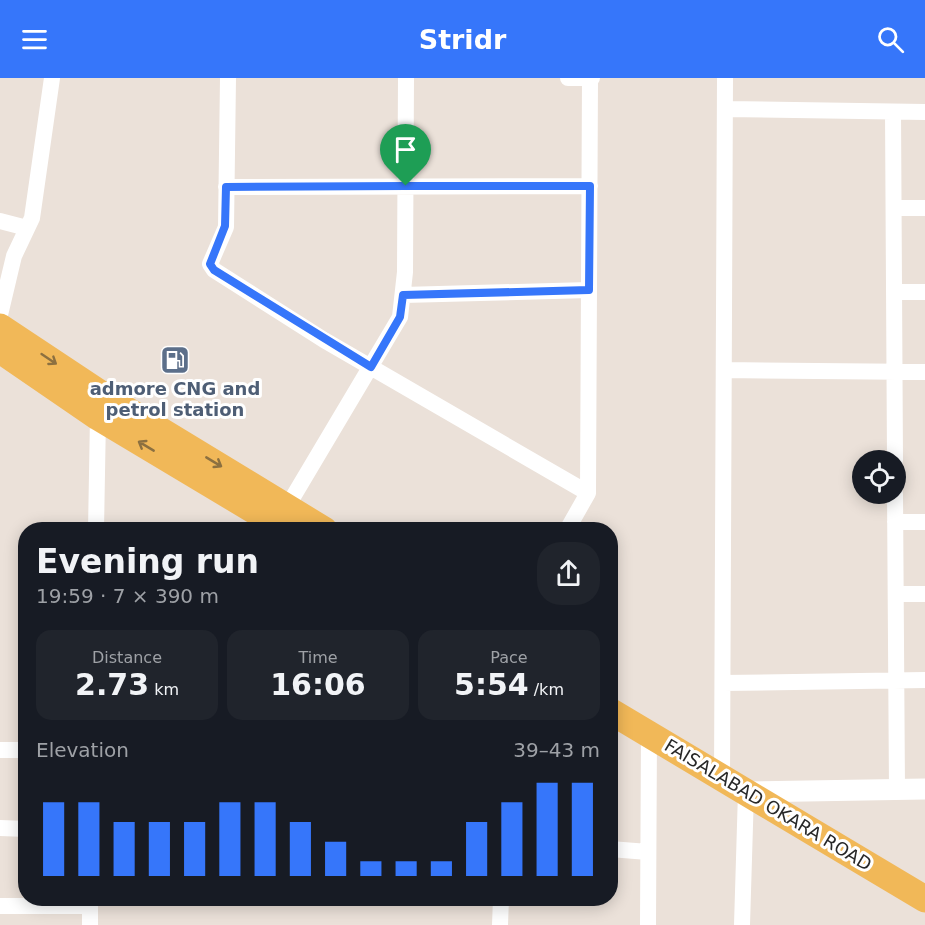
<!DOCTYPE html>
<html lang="en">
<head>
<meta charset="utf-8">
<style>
	body { margin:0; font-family:"DejaVu Sans",sans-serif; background:#20242c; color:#f1f3f6; height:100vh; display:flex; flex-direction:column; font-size:22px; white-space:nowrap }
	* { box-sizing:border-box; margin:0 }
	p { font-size:20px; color:#9ea1a6 }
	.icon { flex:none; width:33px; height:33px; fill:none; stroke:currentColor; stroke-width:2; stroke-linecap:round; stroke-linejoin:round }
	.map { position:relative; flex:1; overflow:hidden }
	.drawer { position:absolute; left:18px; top:444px; width:600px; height:384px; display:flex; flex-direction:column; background:#171b24; border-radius:24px; box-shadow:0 3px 15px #0003 }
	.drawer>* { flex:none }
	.controls { position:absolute; left:852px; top:372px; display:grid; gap:12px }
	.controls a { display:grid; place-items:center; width:54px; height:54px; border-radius:50%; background:#171b24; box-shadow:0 3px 15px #0003; font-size:30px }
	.pin { position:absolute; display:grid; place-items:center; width:51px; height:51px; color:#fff; margin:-62px -26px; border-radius:50% 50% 50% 0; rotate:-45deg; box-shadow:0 0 6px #0007 }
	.pin .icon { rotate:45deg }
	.round { display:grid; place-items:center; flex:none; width:63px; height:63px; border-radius:24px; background:#20242c }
	.overview { display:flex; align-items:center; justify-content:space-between; height:102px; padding:0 18px }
	h1 { font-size:33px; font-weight:800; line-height:45px }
	.metrics { display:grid; grid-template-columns:repeat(3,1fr); gap:9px; height:102px; padding:6px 18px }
	.metrics div { display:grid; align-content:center; border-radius:15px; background:#20242c; text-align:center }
	.metrics b { font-size:30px; font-weight:800 }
	.metrics small { font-size:16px; font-weight:400 }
	.metrics p { font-size:16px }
	.chart { height:168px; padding:12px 18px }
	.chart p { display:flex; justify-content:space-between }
	.chart svg { width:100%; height:108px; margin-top:6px; stroke:#3676fa; stroke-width:6 }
	header { display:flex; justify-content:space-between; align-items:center; height:78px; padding:0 18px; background:#3676fa; color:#fff; font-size:27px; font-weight:800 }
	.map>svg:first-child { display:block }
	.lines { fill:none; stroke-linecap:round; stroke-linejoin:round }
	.minor { stroke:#fff; stroke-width:16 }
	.tertiary { stroke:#fff; stroke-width:21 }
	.primary { stroke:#f1b858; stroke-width:27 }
	.oneway { stroke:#8c7040 }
	.route-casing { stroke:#fff; stroke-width:12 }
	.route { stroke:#3676fa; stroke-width:8 }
	.labels { text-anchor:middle; stroke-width:6; stroke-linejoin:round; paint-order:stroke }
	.service-label { font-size:18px; font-weight:bold; fill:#4e5e75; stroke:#fff }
	.street-label { font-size:18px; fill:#282828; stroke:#fff }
</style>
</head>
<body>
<header><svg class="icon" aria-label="menu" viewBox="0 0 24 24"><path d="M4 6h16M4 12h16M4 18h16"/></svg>Stridr<svg class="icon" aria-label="search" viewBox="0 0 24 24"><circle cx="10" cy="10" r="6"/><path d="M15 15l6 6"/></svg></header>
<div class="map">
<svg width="925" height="847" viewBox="0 0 925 847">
	<rect width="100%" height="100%" fill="#ebe1d9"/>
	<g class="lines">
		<!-- minor -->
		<path class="minor" d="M228,0L226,149L210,186L214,192L324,262L588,415
			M568,0H592
			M725,31L925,34
			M893,34L895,382
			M226,109L590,108
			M894,130H925
			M0,143L27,150
			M894,214H925
			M403,217L589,212
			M0,237L14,178L32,140L52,0
			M724,292L925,294
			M895,416L897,712
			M287,429L400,239L405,194L406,0
			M895,444H925
			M96,452L98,339
			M567,452L588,415L590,0
			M896,516H925
			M723,605L925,602
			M0,672H26
			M722,701L725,0
			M0,750L26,751
			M610,771L648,774
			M0,828H90
			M90,847V820
			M500,847L501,820
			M648,847L649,655
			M742,847L746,714"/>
		<!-- tertiary -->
		<path class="tertiary" d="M746,714L925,711"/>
		<!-- primary -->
		<path class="primary" d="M0,249L107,320L324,452
			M0,272L98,339L287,452
			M610,633L925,821"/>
	</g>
	<!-- one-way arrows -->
	<defs><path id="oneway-shaft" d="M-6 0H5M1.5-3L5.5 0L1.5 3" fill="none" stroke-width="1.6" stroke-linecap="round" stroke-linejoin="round" transform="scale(1.5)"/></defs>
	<g class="oneway">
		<use href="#oneway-shaft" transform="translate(49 281) rotate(34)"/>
		<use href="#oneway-shaft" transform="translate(146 368) rotate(-149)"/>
		<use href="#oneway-shaft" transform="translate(214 384) rotate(31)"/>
	</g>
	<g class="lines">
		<!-- route casing -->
		<g class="route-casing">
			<path id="route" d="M406,108H590L589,212L403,217L400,239L371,289L214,192L210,186L225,148L226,109Z"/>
		</g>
		<!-- route -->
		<use href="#route" class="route"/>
	</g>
	<!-- icons -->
	<defs>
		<g id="fuel-square" transform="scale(1.5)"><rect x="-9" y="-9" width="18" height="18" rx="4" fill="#5c6f8a" stroke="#fff"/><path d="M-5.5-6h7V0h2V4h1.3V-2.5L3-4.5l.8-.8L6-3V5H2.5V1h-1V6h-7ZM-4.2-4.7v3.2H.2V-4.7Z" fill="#fff"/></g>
	</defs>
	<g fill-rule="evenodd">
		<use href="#fuel-square" x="175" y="282"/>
	</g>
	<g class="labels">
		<!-- service labels -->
		<g class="service-label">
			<text x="175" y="317">admore CNG and<tspan x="175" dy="21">petrol station</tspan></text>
		</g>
		<!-- street labels -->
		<g class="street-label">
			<text transform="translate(768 727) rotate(31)" y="6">FAISALABAD OKARA ROAD</text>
		</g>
	</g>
</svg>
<div class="controls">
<a><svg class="icon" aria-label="locate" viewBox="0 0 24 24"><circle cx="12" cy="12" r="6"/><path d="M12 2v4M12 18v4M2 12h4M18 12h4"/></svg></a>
</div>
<div class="pin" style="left:406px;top:108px;background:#1e9e55"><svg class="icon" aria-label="arrive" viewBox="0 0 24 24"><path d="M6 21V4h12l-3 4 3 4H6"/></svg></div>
<section class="drawer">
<div class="overview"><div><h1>Evening run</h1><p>19:59 · 7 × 390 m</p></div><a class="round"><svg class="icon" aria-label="share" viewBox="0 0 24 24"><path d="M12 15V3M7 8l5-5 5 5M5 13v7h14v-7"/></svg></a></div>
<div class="metrics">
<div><p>Distance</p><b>2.73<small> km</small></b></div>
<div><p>Time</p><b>16:06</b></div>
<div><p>Pace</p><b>5:54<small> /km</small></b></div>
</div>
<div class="chart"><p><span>Elevation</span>39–43 m</p>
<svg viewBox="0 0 160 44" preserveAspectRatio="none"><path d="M5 44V14M15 44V14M25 44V22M35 44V22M45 44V22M55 44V14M65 44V14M75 44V22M85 44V30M95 44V38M105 44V38M115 44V38M125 44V22M135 44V14M145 44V6M155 44V6"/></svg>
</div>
</section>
</div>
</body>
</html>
